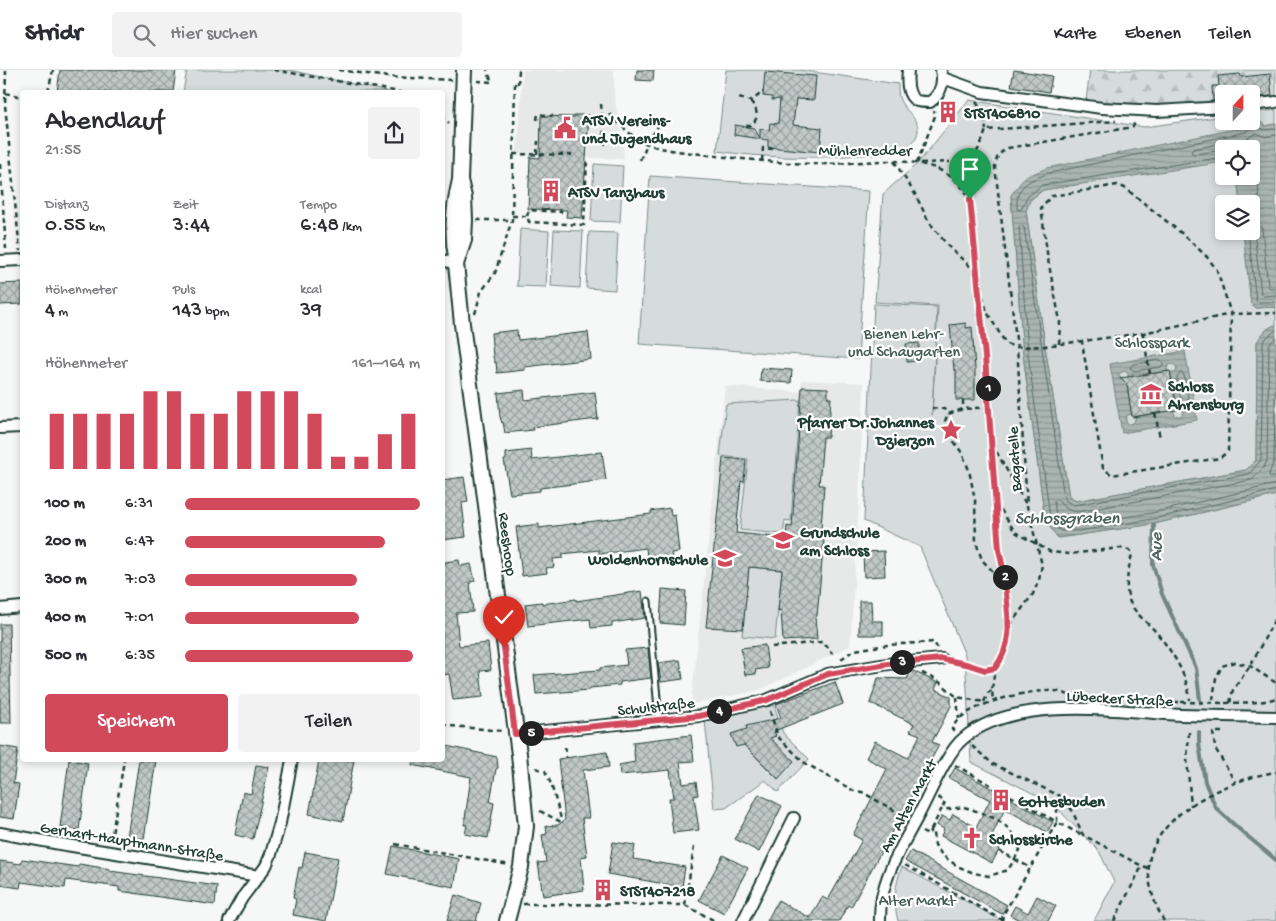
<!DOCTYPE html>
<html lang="de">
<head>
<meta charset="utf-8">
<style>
	body { margin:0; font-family:"Gochi Hand",sans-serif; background:#f2f2f3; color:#2b2b33; height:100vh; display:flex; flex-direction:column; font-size:19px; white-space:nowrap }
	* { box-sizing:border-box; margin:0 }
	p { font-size:16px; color:#7c7c81 }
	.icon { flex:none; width:28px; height:28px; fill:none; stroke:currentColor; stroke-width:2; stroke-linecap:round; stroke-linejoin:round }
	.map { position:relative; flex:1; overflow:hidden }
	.details { position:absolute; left:20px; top:20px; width:425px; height:672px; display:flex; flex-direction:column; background:#fff; border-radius:5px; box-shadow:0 2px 8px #0003 }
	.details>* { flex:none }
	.needle { width:32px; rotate:21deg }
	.tools { position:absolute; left:1215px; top:15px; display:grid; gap:10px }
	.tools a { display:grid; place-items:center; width:45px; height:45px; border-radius:5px; background:#fff; box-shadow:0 2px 8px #0003; font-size:25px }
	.pin { position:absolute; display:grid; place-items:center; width:42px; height:42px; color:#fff; margin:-51px -21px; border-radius:50% 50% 50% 0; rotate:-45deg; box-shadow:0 0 5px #0007 }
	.pin .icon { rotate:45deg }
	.km { position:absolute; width:25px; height:25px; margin:-12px; border-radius:50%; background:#222; color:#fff; font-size:14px; line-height:25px; text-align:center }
	.round { display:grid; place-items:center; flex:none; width:52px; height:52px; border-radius:5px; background:#f2f2f3 }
	.summary { display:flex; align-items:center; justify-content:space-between; height:85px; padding:0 25px }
	h1 { font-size:28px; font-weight:600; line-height:38px }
	.figures { display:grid; grid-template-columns:repeat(3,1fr); gap:8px; height:85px; padding:5px 25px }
	.figures div { display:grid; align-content:center }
	.figures b { font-size:21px; font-weight:600 }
	.figures small { font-size:14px; font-weight:400 }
	.figures p { font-size:14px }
	.chart { height:140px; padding:10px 25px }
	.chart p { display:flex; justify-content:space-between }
	.chart svg { width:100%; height:90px; margin-top:5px; stroke:#d1495b; stroke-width:6 }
	.cta { display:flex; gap:10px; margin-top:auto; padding:10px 25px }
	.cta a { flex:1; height:58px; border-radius:5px; background:#d1495b; color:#fff; font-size:20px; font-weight:600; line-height:58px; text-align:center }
	.cta a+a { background:#f2f2f3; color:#2b2b33 }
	ul { padding:0 25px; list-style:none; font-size:16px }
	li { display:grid; grid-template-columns:80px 60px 1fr; align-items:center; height:38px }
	li i { height:12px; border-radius:6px; background:#d1495b }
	header { display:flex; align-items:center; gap:30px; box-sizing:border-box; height:70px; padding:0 25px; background:#fff; border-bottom:1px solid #e1e1e2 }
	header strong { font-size:24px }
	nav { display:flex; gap:28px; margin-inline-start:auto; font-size:18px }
	.search { width:350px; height:45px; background:#f2f2f3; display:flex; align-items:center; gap:12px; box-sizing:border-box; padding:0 18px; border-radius:5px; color:#7c7c81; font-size:19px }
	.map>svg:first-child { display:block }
	.built { fill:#e6e9e8 }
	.forest { fill:url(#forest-firs); stroke:#7a8c88 }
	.green { fill:#d6dcdb; stroke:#7a8c88 }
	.water { fill:url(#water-rules); stroke:#72857f; fill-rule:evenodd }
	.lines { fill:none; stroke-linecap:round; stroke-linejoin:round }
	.shore { stroke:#576d66; stroke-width:1 }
	.stream { stroke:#72857f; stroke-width:4 }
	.building { fill:url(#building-cross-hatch); stroke:#1f3d34 }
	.service-casing { stroke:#1f3d34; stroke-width:9 }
	.minor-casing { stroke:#1f3d34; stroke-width:14 }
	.tertiary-casing { stroke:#1f3d34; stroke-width:18 }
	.path { stroke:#1f3d34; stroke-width:2.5; stroke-dasharray:5 4; stroke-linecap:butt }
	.service { stroke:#fff; stroke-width:5 }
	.minor { stroke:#fff; stroke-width:10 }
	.tertiary { stroke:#fff; stroke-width:14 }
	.minor-bridge-casing { stroke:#1f3d34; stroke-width:14; stroke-linecap:butt }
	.path-bridge { stroke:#1f3d34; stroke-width:2.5; stroke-dasharray:5 4; stroke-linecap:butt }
	.minor-bridge { stroke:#fff; stroke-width:10 }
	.route-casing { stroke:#fff; stroke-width:10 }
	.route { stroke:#d1495b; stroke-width:6 }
	.labels { text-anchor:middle; stroke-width:4.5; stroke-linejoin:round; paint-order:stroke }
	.poi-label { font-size:16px; font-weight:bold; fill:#1f3d34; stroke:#fff; text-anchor:start }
	.street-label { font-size:16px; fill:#1f3d34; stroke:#fff }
	.park-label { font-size:16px; fill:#445d55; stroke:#fff }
	.water-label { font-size:18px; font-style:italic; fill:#49615a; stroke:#fff }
</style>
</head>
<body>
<header>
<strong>Stridr</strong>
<div class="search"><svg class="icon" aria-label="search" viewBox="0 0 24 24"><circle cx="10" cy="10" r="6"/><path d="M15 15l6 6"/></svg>Hier suchen</div>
<nav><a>Karte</a><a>Ebenen</a><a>Teilen</a></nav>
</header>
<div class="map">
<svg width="1276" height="851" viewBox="0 0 1276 851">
	<defs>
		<pattern id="forest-firs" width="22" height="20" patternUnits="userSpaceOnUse" patternTransform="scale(1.25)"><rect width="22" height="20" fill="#d6dcdb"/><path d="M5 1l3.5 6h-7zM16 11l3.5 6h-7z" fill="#b7bebd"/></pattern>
		<pattern id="water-rules" width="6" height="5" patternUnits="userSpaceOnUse" patternTransform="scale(1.25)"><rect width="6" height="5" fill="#aab5b1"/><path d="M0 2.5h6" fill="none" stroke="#8a9491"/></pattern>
		<pattern id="building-cross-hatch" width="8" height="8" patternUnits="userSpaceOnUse" patternTransform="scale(1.25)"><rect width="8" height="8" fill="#c0c9c6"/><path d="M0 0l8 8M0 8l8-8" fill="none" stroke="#9ba4a2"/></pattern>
	</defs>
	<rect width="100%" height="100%" fill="#f6f7f7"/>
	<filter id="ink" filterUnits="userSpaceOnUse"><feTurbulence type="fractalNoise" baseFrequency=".02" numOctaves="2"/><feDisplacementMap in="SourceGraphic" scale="10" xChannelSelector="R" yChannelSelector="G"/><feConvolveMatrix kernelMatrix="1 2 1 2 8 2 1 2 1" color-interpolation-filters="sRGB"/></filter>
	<g filter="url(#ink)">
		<!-- built -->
		<path class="built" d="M523,0H614V25L623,73L624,89L517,85Z
			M802,310L864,313L858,451L850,576L760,620L691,634L725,316L800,322Z"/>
		<!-- forest -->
		<path class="forest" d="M1090,0H1276V30L1251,32V24H1224V34C1177,37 1132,36 1086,31Z"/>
		<!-- green -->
		<path class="green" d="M187,0H289L389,22H183Z
			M726,0H799L898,14C898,20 898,26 901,32C907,43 922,51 917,65C914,73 905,80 897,82C885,85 871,85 859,85C811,89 765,88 717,81Z
			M969,30L1144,57L1224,46V51H1248L1246,57L1011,126L1023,284L1045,450L1058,468L1154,454L1276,425V851H1094L1114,812L1099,781L1052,733L971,692L965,585L920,477L864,451L874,234L937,237L932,345L938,236L875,232L883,124L919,92Z
			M1276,40V54L1265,56L1257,48L1251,49V43Z
			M1222,91L1224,92V106H1237L1240,134H1224V161H1243L1251,234L1255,238L1276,237V255C1267,257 1262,264 1257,272L1256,390L1246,400L1076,431L1069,427L1045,276L1026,141L1030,130L1043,120Z
			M594,94L623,96L620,152L591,151Z
			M650,106L869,121L858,289L639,274Z
			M520,159L549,161L546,217L517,216Z
			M554,160L583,161L580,218L551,216Z
			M589,162L618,163L615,220L586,218Z
			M800,330L791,451L785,450L783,464L740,460L748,389L720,386L726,334Z
			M749,497L782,500L775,569L742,566Z
			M774,635L783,663L809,689L778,722L765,710L726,738L714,739L705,650Z
			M902,797L999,849L998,851H898C893,834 895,813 902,797Z"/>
		<!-- water -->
		<path class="water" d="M1257,48L1265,56L1276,54V237L1255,238L1251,234L1243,161H1251V134H1240L1237,106H1251V79H1224V92L1043,120L1030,130L1026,141L1045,276L1069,427L1076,431L1246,400L1256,390L1257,272C1262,264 1267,257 1276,255V425L1154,454L1058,468L1045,450L1023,284L1011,125L1025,107L1047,98L1245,57L1248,51Z
			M1185,281L1197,350L1122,363L1110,294ZM1173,294L1176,296L1177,300L1175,303H1171L1177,337H1180L1183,340V343L1181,346H1177L1174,344V340L1135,347V350L1133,353L1129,354L1126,351V348L1128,345L1132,344L1126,310H1122L1119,308V304L1122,302L1125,301L1128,304V307L1168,301L1167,298L1169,295Z"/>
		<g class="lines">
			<!-- shore -->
			<path class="shore" d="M1224,80L1194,84L1191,82L1193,79L1248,68L1256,63L1265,67L1276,65
				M1224,87L1042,115L1027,127L1021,140L1017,139C1015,115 1030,110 1049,103L1246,62L1254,54L1264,60L1276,59
				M1251,95C1260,108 1261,132 1254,146L1262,159L1268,216L1270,218H1276
				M1251,154L1254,161L1261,224L1263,226L1276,225
				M1248,161L1256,231L1258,232H1276
				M1276,260L1266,268L1263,273L1261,390L1249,404L1074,435L1066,431L1064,427L1024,157L1021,155L1019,156L1028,284L1050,447L1060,461H1079L1153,449L1276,420
				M1276,267L1269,275L1267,391L1264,397L1252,410L1078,442C1069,442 1062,436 1057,429L1054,431L1056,446L1065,456L1152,443L1276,414
				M1276,286L1274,391L1269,404L1270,407H1276
				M1161,290L1164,293L1161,297L1134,301L1130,298L1132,295Z
				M1181,303L1184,305L1189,332L1187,335L1181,331L1177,308Z"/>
			<!-- stream -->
			<path class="stream" d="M1154,454L1153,495L1162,524L1196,598L1200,630
				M1199,662V674L1205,712L1216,738L1240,760L1276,790"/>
		</g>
		<!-- building -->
		<path class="building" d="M60,0H176L173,22H57Z
			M637,0H654L653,11L636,10Z
			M1014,0L1052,6L1049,22L1011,16Z
			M765,2L816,6L814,30L796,29L793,55L822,58L820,82L768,77V70L734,65L735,55L754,58L760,68V59L769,60L770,53L778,54L780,29L772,30V27L763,26Z
			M1240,4L1241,7L1270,4L1272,26L1251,28V24H1224V30L1213,31L1212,16H1219L1218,6Z
			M575,45H589L582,148L566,147L567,140L528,139L530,87L540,88L541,46L575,47Z
			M22,213V234L0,235V214Z
			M966,253V258L972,257L975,299V330H956V300H954L950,255Z
			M517,260L518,270L588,262L591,289L525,297V300L497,303L496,292L495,293L493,287L491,263Z
			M919,273V291L907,292L906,274Z
			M761,298L792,300L791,313L760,311Z
			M1170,301L1176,333L1182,339L1132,347L1127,315L1120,308Z
			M802,317L828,318V328H831L828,367H823L819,415H824L821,458L825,459L817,546L815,547L817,569L783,571L781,540L778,541L782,500L749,497L743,559L706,557L723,388L746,390L744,412L741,411L736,463L786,468L787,456L792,457Z
			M524,320L525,330L595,322L598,349L532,357L533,360L505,363L503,352L502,353L500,347L498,323Z
			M531,380L532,390L602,382L606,410L540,418V421L510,424L504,390H506V383Z
			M464,407L468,432L462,433L466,467L442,470V410Z
			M670,438L671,446L675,445L679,482L671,483L672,488L655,490L654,485L647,486L646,478L599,484V480L562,484L563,488L553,489L554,497L546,498L547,503L522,506L516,457L539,454V458L651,444V441Z
			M884,481L885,506L864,507L863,482Z
			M459,490L460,496L471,494L475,511L470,512L473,542L456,543L459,576L488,573L491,600L480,601L483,627L453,630L449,604L442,605V549H444L442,494H445V492Z
			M662,519L686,521L684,555L660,553Z
			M642,521L645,548L612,553V556L591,558L590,549L528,556L525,534L542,532V534L576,529V531Z
			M859,531H871L872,551H883V565H859Z
			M0,554H9L11,653H0Z
			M765,575L768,598L755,600L756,604L745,605L741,578Z
			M648,578L651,608L620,612V615L590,618V620L536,624L534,605L600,600V598L627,595L625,580Z
			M680,590L683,609L661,612L658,593Z
			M911,600L938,613L935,619L951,627V636L932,672L939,675L851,837L848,835L839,851H767L778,830L810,848L822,827L828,830L862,770L853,765L887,699L866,688L875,671L908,688L920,665L910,661L914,654L870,633L878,608L907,609Z
			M835,612L843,634L774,661L776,666L770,668L794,691L778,709L744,675L736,677L731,664L747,659L746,656L781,648L776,634Z
			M691,665L694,691L680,692L683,714L696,712L698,725L694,726L699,760L673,763L669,728H674L670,700L620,705L619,695L635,692L633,672Z
			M442,675L497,687L498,698L496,699L490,732L494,733L488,768L465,764L467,755H464L471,707L412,695L413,690H442Z
			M0,676L18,679L13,713L19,714L14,749L0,747Z
			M607,682L609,697L583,700L589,748H582L587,786L581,787L584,820L543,826L538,793L546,792L542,765L547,764L546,756L558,755L565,750L558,689Z
			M69,690L88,693L79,760L60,757Z
			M139,690H156L144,769L127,767Z
			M319,690H354L343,751L309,744Z
			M256,695L269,697L253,769L235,765L243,722L251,724Z
			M955,698L1053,752L1047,762L1005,739L992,765L1004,771L992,793L941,766L944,759L937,755L942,746L950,750L953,744L976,757L990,730L949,708Z
			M759,724L782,736L759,782L735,769Z
			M613,772L635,775L633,789L685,797L682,817L608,804Z
			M393,776L459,789L454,817L387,804Z
			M911,781L1007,835L1002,844L905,791Z
			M305,782L338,788L326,851L293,845L296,829L293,828L299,797L302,798Z
			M723,785L748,798L724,843L699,830Z
			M22,789L78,797L79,794L110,799V801L217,816L215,835L119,821V817L66,810L65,818L21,812L20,818L0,815V791L21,794Z
			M455,825L481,833L476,851H447Z
			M1037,826L1056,836L1048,851H1021L1010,845L1015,836L1028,843Z"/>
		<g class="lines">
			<!-- service casing -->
			<g class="service-casing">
				<path id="service" d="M648,531L659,649"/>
			</g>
			<!-- minor casing -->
			<g class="minor-casing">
				<path id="minor" d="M908,0C907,10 906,26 917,31C921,32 927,32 930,32C941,24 944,13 941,0
					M943,8L982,22L1102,38L1157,41L1224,37
					M1251,35L1276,32
					M442,190L456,194
					M0,191L22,190
					M0,358L22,357
					M0,539L22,537
					M1224,646L1276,647
					M515,664L699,646L767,630L828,604L888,594L942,589
					M0,763L60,774L259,806
					M229,851L242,828L266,796L271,784L280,753L292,690
					M743,851L794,748
					M880,851C879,811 900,780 918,746C929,726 947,681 964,668C1014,625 1119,641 1181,645"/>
			</g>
			<!-- tertiary casing -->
			<g class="tertiary-casing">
				<path id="tertiary" d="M460,110L464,127L465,150L464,170L456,194L462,254L519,684L526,756L521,797L507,851
					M456,187C451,161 454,135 460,110L464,0"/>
			</g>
			<!-- path -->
			<path class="path" d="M6,0L5,35L20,181
				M274,0L400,22
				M339,0L389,7L451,10
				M477,11L492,12L487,0
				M518,14L519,0
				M48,22L53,0
				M5,23L22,27
				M739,28L750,31L758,26L761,22H763
				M976,32L983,42L986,60
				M601,34L605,77
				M609,44C620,54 633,69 648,74C666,81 688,82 708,85C745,89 783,94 822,94C859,94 899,85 935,98C948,103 963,115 969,128C971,133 971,141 972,147L985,287L999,480L1004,501L1005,514
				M442,45L449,53
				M537,50L538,44L553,46
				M746,56C760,54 759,39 750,31
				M513,84L573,85
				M537,84L538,71
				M640,90L647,74L658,56
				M762,91L763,78L773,79
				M894,91L915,124L929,152L949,177L976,202
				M917,93L935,46L934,41
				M921,93L950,92
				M0,94L6,179
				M950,106C972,93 978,84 986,60L1116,51
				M512,146H527L529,152L584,155L587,89
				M527,146L529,140L561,142V140
				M476,150H512
				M978,209L987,242L1006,274L1017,277L995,97C996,87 999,83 1008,78L1133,57L1135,51
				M475,244L481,222L495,203L512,150L515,13
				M1143,264L1150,304
				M1059,274L1060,251L1048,190L1041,137L1052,126L1117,115L1125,118L1185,166L1207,187L1217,200L1231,244L1228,381L1220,388L1112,405L1103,398L1082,272
				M963,330V339
				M989,337L963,339L948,344L945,351L947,362L962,383L969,400L975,430L976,472L982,490L1005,514L1010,555L1006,576L1001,590L995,598L992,620L993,631
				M932,338L944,339L948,344
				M1155,343L1160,368
				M992,374L1026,434
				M996,432L1015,462L1051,482L1070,484L1120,478L1129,480L1132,484C1129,498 1124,515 1129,530C1134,543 1147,552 1156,562C1172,581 1187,604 1190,630
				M1010,555L1033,524L1039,510L1042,495L1027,436L1017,277L1045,276L1143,263L1231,244L1276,243
				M772,577L822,572L830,579L832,584
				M841,589L854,580L887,575L934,572L937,578
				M953,591L985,600L995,598
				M922,603L937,610L957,627L984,632L986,634
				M957,627L959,649
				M1213,630L1216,608L1222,596L1235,592L1250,596L1276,613
				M984,632L988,623L992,620
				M1174,632H1181
				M1225,633C1242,632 1259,634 1276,628
				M1230,633L1233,620L1250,596L1276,547
				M770,641L778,667L805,693L854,721L862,722L906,747
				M442,655L502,661V659
				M955,661L952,659C954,656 956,651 959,649C977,632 1031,619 1055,621C1062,622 1068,625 1074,627
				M1189,662L1187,689L1191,736
				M1222,662H1213L1215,678L1235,712
				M972,676L993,694L1060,726L1072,740L1083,765L1142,796L1149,798
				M565,677L566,688
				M955,695L1057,752V739L1060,727
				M536,698L545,701L551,714L562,752
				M938,727L945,732L942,739
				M964,737C989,745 1013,752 1020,780L1008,800L989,806L974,803L957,796L942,785L935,775L932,758L941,740Z
				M540,741L561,752
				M922,762L928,765L932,758
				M111,771L124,690
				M395,774L510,795
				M999,781L1031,798
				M905,795L1002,850
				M523,834L685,835L715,851
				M685,835L694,777
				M1002,851L1003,845L1057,752L1082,765
				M1114,851L1142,796
				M1164,851C1152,831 1143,800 1153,778C1171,736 1234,708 1276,702"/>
			<!-- service -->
			<use href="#service" class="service"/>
			<!-- minor -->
			<use href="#minor" class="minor"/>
			<!-- tertiary -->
			<use href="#tertiary" class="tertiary"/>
			<!-- minor-bridge casing -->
			<g class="minor-bridge-casing">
				<path id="minor-bridge" d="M1181,645L1224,646"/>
			</g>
			<!-- path-bridge -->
			<path class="path-bridge" d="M1181,632L1225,633"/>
			<!-- minor-bridge -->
			<use href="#minor-bridge" class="minor-bridge"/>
		</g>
	</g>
	<g class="lines" filter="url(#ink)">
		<!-- route casing -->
		<g class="route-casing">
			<path id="route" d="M504,577L515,664L699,646L767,630L828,604L888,594L942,589L966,594L985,600L995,598C1013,574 1009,550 1006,523C1004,508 1003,494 999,480L985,287L970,129"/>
		</g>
		<!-- route -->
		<use href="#route" class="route"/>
	</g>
	<!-- icons -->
	<defs>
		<g id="building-bare" transform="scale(1.725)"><path d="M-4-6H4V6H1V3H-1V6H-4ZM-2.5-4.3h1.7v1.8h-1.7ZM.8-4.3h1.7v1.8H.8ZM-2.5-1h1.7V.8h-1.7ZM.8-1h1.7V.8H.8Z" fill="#d1495b" stroke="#fff" stroke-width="2.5" paint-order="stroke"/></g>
		<g id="civic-bare" transform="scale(1.725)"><path d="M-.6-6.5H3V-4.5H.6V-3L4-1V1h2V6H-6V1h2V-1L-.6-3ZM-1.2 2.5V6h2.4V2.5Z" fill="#d1495b" stroke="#fff" stroke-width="2.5" paint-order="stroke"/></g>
		<g id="museum-bare" transform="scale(1.725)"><path d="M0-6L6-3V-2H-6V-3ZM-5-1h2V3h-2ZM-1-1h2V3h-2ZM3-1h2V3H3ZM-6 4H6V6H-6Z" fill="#d1495b" stroke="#fff" stroke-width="2.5" paint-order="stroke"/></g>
		<g id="sight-bare" transform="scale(1.725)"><path d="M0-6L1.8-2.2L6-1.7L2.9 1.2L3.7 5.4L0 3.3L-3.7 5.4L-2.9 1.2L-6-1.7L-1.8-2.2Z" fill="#d1495b" stroke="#fff" stroke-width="2.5" paint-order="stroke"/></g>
		<g id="school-bare" transform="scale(1.725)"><path d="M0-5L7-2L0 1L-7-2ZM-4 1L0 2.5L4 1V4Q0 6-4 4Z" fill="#d1495b" stroke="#fff" stroke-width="2.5" paint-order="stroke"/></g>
		<g id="church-bare" transform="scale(1.725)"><path d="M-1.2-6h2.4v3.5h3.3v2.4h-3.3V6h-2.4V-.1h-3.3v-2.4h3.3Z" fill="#d1495b" stroke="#fff" stroke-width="2.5" paint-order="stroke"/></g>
	</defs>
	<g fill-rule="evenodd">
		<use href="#building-bare" x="948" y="42"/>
		<use href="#civic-bare" x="565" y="58"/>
		<use href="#building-bare" x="551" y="121"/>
		<use href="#museum-bare" x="1151" y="324"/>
		<use href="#sight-bare" x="951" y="360"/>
		<use href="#school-bare" x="783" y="470"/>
		<use href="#school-bare" x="725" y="488"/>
		<use href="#building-bare" x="1001" y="730"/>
		<use href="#church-bare" x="972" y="768"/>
		<use href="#building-bare" x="603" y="820"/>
	</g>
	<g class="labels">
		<!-- poi labels -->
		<g class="poi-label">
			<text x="964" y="48">STST406810</text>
			<text x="582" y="55">ATSV Vereins-<tspan x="582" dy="18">und Jugendhaus</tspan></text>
			<text x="568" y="127">ATSV Tanzhaus</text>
			<text x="1168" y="321">Schloss<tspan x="1168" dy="18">Ahrensburg</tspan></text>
			<text x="934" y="357" text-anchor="end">Pfarrer Dr.Johannes<tspan x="934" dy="18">Dzierzon</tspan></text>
			<text x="800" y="467">Grundschule<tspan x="800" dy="18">am Schloss</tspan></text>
			<text x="708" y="494" text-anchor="end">Woldenhornschule</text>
			<text x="1018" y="736">Gottesbuden</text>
			<text x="989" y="774">Schlosskirche</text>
			<text x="620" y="826">STST407218</text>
		</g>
		<!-- street labels -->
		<g class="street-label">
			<text x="865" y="85">Mühlenredder</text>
			<text transform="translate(1013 389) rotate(-93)" y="6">Bagatelle</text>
			<text transform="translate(509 474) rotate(83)" y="6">Reeshoop</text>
			<text transform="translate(1120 627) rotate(3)" y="6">Lübecker Straße</text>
			<text transform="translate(656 635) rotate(-6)" y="6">Schulstraße</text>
			<text transform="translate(907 735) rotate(-62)" y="6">Am Alten Markt</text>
			<text transform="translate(132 770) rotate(9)" y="6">Gerhart-Hauptmann-Straße</text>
		</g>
		<!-- park labels -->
		<g class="park-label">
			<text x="904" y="268">Bienen Lehr-<tspan x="904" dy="18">und Schaugarten</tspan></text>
			<text x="1152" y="277">Schlosspark</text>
			<text x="917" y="835">Alter Markt</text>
		</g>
		<!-- water labels -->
		<g class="water-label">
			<text x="1067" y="453">Schlossgraben</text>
			<text transform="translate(1155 477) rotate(-90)" y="6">Aue</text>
		</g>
	</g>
</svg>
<div class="tools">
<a><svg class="needle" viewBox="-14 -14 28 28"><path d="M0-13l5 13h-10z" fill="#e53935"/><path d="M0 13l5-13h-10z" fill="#7c7c81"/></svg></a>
<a><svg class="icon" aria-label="locate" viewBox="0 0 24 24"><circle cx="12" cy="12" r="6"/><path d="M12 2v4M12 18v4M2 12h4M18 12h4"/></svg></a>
<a><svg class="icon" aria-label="layers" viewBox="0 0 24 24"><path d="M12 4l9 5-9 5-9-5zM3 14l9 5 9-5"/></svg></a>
</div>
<div class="pin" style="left:970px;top:129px;background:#1e9e55"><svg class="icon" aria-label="arrive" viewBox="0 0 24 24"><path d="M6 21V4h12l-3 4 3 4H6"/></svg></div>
<div class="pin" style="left:504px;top:577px;background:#d93025"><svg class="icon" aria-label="check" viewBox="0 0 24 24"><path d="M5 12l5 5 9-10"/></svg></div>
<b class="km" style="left:988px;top:318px">1</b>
<b class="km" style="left:1005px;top:507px">2</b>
<b class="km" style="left:902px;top:592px">3</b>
<b class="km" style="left:719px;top:641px">4</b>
<b class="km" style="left:531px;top:663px">5</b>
<section class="details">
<div class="summary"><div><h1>Abendlauf</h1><p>21:55</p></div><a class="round"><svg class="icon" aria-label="share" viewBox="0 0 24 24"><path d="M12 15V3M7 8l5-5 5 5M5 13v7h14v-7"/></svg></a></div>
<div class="figures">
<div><p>Distanz</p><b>0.55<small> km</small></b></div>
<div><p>Zeit</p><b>3:44</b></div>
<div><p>Tempo</p><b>6:48<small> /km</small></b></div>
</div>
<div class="figures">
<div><p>Höhenmeter</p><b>4<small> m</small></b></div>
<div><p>Puls</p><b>143<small> bpm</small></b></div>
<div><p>kcal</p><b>39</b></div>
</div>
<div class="chart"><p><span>Höhenmeter</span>161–164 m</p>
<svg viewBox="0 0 160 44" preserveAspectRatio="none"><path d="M5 44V17M15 44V17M25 44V17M35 44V17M45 44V6M55 44V6M65 44V17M75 44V17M85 44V6M95 44V6M105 44V6M115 44V17M125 44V38M135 44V38M145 44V27M155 44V17"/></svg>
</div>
<ul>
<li><b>100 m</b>6:31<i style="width:100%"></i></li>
<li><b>200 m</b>6:47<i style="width:85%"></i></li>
<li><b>300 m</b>7:03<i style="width:73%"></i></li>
<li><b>400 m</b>7:01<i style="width:74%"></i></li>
<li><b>500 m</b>6:35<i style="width:97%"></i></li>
</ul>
<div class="cta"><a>Speichern</a><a>Teilen</a></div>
</section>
</div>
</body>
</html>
